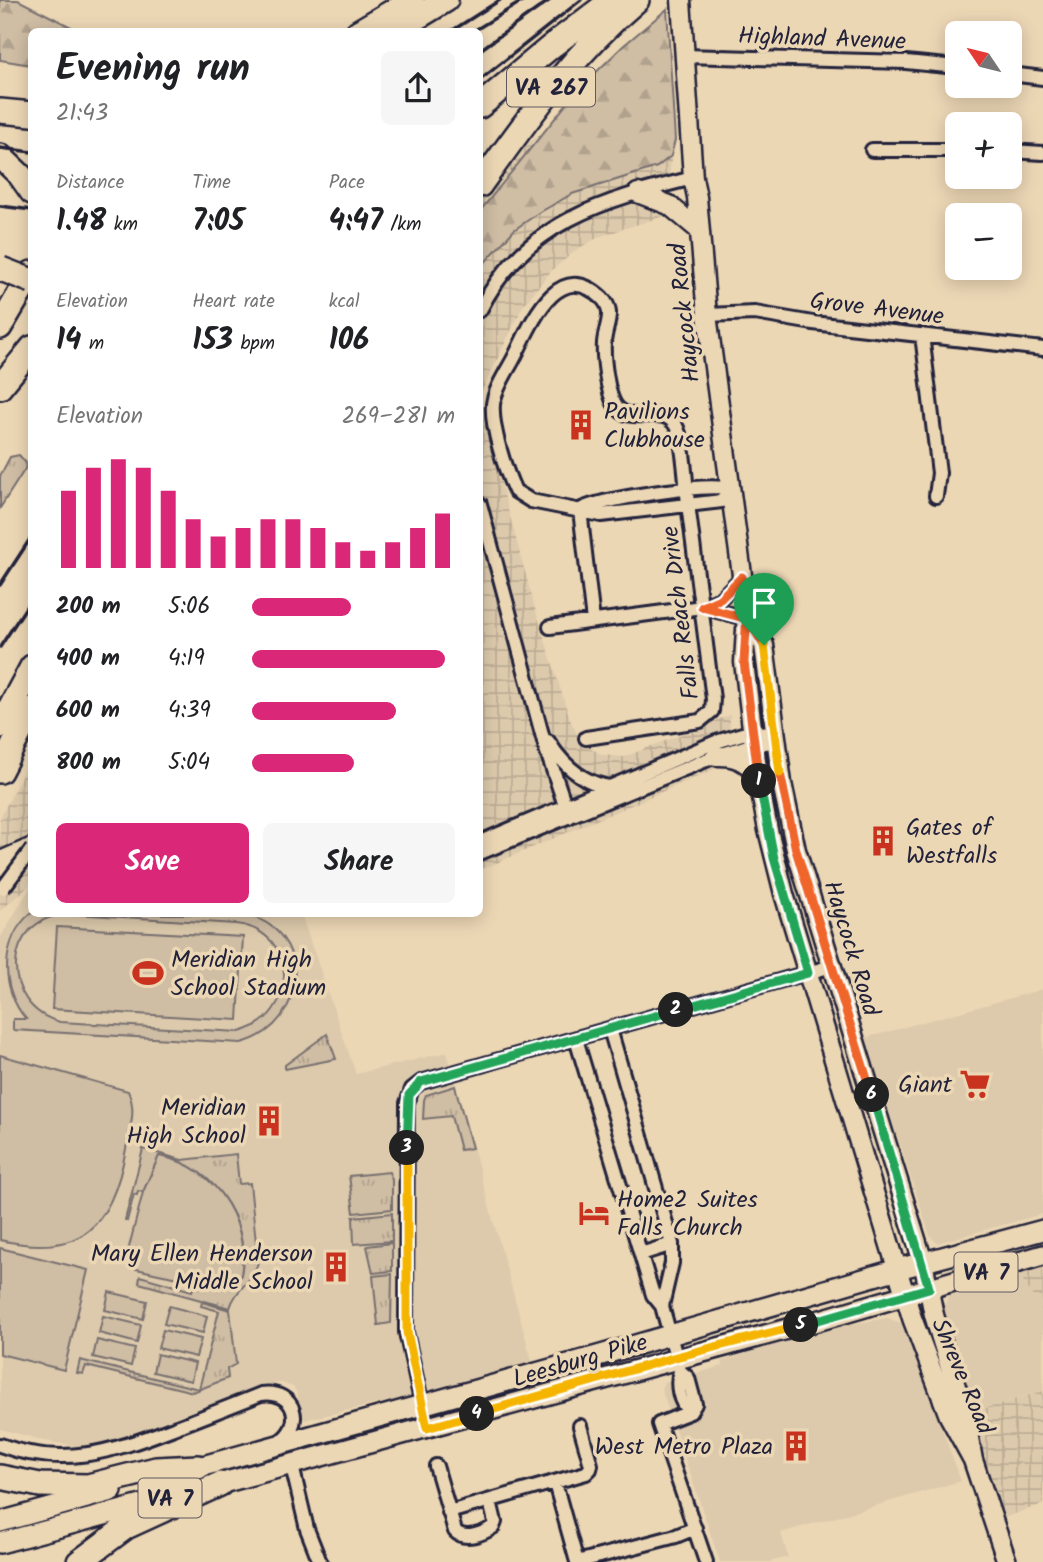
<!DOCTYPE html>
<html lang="en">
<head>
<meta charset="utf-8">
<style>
	body { margin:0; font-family:Kalam,sans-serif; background:#f6f6f6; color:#202124; height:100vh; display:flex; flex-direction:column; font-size:26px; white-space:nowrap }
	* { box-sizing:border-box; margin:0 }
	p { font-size:23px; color:#757577 }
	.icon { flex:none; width:38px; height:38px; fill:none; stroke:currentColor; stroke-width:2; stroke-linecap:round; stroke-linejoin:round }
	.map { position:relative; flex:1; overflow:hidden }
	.panel { position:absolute; left:28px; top:28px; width:455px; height:889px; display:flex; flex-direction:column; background:#fff; border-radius:10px; box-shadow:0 4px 18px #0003 }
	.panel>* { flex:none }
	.needle { width:46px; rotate:305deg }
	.buttons { position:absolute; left:945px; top:21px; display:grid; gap:14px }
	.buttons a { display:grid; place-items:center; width:77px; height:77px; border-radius:10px; background:#fff; box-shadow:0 4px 18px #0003; font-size:35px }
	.pin { position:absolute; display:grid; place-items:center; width:60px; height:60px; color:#fff; margin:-72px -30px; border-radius:50% 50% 50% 0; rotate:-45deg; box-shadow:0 0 7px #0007 }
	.pin .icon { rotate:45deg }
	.km { position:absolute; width:35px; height:35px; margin:-18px; border-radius:50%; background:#222; color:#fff; font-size:19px; line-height:35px; text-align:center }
	.round { display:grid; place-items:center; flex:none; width:74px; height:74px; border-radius:10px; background:#f6f6f6 }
	.overview { display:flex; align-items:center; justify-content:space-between; height:119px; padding:0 28px }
	h1 { font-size:38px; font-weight:800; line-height:52px }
	.stats { display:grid; grid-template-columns:repeat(3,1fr); gap:10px; height:119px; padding:7px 28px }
	.stats div { display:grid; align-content:center }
	.stats b { font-size:30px; font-weight:800 }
	.stats small { font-size:19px; font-weight:400 }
	.stats p { font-size:19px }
	.chart { height:196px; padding:14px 28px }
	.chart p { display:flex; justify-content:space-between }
	.chart svg { width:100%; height:126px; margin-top:7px; stroke:#db2777; stroke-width:6 }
	.cta { display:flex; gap:14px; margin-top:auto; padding:14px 28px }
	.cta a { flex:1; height:80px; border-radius:10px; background:#db2777; color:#fff; font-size:28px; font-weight:800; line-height:80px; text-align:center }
	.cta a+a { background:#f6f6f6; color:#202124 }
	ul { padding:0 28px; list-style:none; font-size:23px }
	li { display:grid; grid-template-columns:112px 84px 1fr; align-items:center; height:52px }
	li i { height:18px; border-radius:9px; background:#db2777 }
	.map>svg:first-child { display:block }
	.built { fill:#ddcaac }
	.industrial { fill:url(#industrial-grid) }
	.grass { fill:url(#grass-tufts); stroke:#787070; stroke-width:2 }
	.forest { fill:url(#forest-firs); stroke:#787070; stroke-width:2 }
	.pitch { fill:#cfbda4; stroke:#787070; stroke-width:2 }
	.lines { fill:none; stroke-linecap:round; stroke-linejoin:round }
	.minor-casing { stroke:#22223b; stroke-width:18 }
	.secondary-casing { stroke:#22223b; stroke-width:23 }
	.primary-casing { stroke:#22223b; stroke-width:24 }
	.motorway-casing { stroke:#22223b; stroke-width:28 }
	.minor { stroke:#ecd7b5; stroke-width:12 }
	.secondary { stroke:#ecd7b5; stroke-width:18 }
	.primary { stroke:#ecd7b5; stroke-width:19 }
	.motorway { stroke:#ecd7b5; stroke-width:23 }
	.rail { stroke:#22223b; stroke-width:3.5 }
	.minor-bridge-casing { stroke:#22223b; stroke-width:18; stroke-linecap:butt }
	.motorway-bridge-casing { stroke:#22223b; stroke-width:28; stroke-linecap:butt }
	.minor-bridge { stroke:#ecd7b5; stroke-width:12 }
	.motorway-bridge { stroke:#ecd7b5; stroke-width:23 }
	.split-1-casing { stroke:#fff; stroke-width:14 }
	.split-2-casing { stroke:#fff; stroke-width:14 }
	.split-3-casing { stroke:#fff; stroke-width:14 }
	.split-4-casing { stroke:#fff; stroke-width:14 }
	.split-5-casing { stroke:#fff; stroke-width:14 }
	.split-6-casing { stroke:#fff; stroke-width:14 }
	.split-7-casing { stroke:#fff; stroke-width:14 }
	.split-8-casing { stroke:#fff; stroke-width:14 }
	.split-1 { stroke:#f0652b; stroke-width:9 }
	.split-2 { stroke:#22a559; stroke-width:9 }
	.split-3 { stroke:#22a559; stroke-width:9 }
	.split-4 { stroke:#f5b400; stroke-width:9 }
	.split-5 { stroke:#f5b400; stroke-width:9 }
	.split-6 { stroke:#22a559; stroke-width:9 }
	.split-7 { stroke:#f0652b; stroke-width:9 }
	.split-8 { stroke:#f5b400; stroke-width:9 }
	.labels { text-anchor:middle; stroke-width:7; stroke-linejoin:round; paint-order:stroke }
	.shield { fill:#ecd7b5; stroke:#5f5860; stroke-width:2 }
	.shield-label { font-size:23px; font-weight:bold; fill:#22223b }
	.street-label { font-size:24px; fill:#22223b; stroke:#ecd7b5 }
	.poi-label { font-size:24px; fill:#22223b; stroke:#ecd7b5; text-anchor:start }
</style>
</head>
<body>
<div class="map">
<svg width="1043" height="1562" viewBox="0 0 1043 1562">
	<defs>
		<pattern id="industrial-grid" width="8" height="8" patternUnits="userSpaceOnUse" patternTransform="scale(1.75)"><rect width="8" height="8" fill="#ddcaac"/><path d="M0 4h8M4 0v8" fill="none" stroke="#bdad95"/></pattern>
		<pattern id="grass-tufts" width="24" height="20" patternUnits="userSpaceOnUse" patternTransform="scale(1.75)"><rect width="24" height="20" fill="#cfbda4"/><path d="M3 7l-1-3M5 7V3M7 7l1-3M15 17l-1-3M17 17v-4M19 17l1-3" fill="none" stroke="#b1a28e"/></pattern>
		<pattern id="forest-firs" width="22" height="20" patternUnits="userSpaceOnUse" patternTransform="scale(1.75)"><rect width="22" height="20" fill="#cfbda4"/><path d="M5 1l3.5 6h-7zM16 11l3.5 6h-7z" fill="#b1a28e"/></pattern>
	</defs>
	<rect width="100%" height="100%" fill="#ecd7b5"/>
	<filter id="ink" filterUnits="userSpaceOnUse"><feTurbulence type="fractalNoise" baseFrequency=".0143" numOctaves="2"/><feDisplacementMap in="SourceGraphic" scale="14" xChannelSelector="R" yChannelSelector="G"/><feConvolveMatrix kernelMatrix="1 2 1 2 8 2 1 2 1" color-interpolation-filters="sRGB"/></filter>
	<g filter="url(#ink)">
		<!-- built -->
		<path class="built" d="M31,886L32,914H301L356,1074L447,1052L533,1365L449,1388L304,1420L296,1391L293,1387L281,1383L260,1386L100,1445L81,1447L45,1441L0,1429V938Z
			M1043,989V1214L937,1243L930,1236L865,1038Z
			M1033,1269L1043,1296V1391L976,1411L944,1308L948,1296Z
			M887,1318L904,1324L961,1481L781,1533L788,1557L769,1562H720L661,1388L664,1382L723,1366L722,1361L828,1328Z"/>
		<!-- industrial -->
		<path class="industrial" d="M670,47L674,139L664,216L601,236L579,248L552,270L523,306L480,395V174L549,129L627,55Z
			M480,406L534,605L571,722L579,738L588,747L603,755L624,757L730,715L729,763L480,870Z
			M31,757V884L0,911V818Z
			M1043,1264V1312L1017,1271Z
			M1043,1391V1504L998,1520L977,1450L970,1413Z"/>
		<!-- grass -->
		<path class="grass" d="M19,455L26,463L25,469L0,508V476L10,457Z
			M327,1034L336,1059L285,1069V1065Z
			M455,1086L472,1148L460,1150L451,1116L423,1119L424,1100L426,1095Z
			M143,1149L182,1160L236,1154L239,1184L250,1183L258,1262C254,1281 235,1289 230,1308L139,1283L140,1276L192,1291L194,1283L237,1287C259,1232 216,1164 159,1156L143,1192L138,1191L137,1195L134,1194L127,1221L125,1220Z
			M389,1172L392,1179V1209L354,1213L349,1176Z
			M392,1213V1241L354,1244L353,1217Z
			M392,1243V1271L373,1273L367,1246Z
			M392,1274L391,1323L378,1325L373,1276Z
			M202,1302L230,1310L236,1364L227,1369L228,1378L193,1392L86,1366L83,1374L77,1373L80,1360L199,1389L219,1311L201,1306Z"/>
		<!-- forest -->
		<path class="forest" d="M0,0H18L79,31L32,32L31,65L0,60Z
			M667,9L675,140L671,156L657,167L572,194L537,214L514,230L480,268V211L577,91L623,46Z"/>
		<!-- pitch -->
		<path class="pitch" d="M31,913L68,914C0,918 0,1007 60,1022L239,1032C300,1017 299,931 236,924L73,914H242C314,927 311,1025 241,1043L13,1030V1019H26C0,989 0,939 31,913Z
			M57,927L243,937L238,1020L52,1009Z
			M0,1055L128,1091C137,1110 130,1128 126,1149C112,1226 82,1259 0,1240Z
			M159,1156C219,1166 256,1230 238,1287C199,1283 169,1277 132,1268L126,1259L143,1192Z
			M0,1248L88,1270L64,1370L0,1354Z
			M109,1292L147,1301L143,1319L105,1310Z
			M169,1306L207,1316L203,1333L164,1324Z
			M103,1316L141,1325L137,1343L99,1333Z
			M163,1330L201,1339L196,1357L158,1348Z
			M97,1340L135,1349L131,1366L93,1357Z
			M157,1354L195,1363L191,1381L153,1372Z"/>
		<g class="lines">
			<!-- minor casing -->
			<g class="minor-casing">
				<path id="minor" d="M684,56L906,62L957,67
					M1010,74L1043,78
					M872,150H957
					M1010,151L1043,153
					M480,310C524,222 604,200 693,178
					M707,315L755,313L813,323L1043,349
					M922,335L939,473L936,496
					M480,504L546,749L569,817
					M580,510C600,499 709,482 729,489L722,501L601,515L531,501L515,491C505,470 491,427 493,404C495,388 508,370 515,356C531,324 558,256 602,298C616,312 605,326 604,343C603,357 607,392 615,405C631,428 662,402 676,426C684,439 686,487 688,504L713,699L712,711L700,721L586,738
					M580,510L593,621
					M702,607L748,619
					M550,627L702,607L720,599L742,577
					M548,741C562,764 581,782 609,787
					M480,842L716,742L742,734L774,732
					M480,853L716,756L754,744L775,742
					M610,1029L672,1244
					M576,1039L653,1295L662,1306
					M641,1254L672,1244V1263L662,1306L680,1371L688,1378L695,1404L690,1412L659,1424L706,1562
					M680,1371C676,1384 679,1403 690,1412
					M427,1428L406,1332L407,1103L412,1089L421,1082L832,966
					M0,1445C63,1468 111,1452 171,1429C201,1418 231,1406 261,1394C296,1389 306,1427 277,1443
					M292,1466L307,1529L320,1562
					M436,1466L455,1531C464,1541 483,1534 493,1527L495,1522L490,1501
					M555,1483L577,1562L676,1536L695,1528
					M449,1512L586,1473L590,1469L591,1465L580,1426"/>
			</g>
			<!-- secondary casing -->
			<g class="secondary-casing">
				<path id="secondary" d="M681,0L693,178L697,197L707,315L747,612L744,662L758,777L768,830L784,894L912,1318L949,1416L973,1460
					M638,193L669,205L699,230
					M748,619L764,645L782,783L796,850L923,1262L934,1315L965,1416L973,1460L1007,1562
					M716,756C735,755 748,761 758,777"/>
			</g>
			<!-- primary casing -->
			<g class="primary-casing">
				<path id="primary" d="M185,1471L601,1355L898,1269L1043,1230
					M208,1487L817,1321L1043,1255
					M0,1522L112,1491
					M0,1543L179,1495"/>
			</g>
			<!-- motorway casing -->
			<g class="motorway-casing">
				<path id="motorway" d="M358,32L412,0
					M393,32L446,0
					M480,106L553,45L612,0
					M0,111L32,114
					M0,156L20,175L32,192
					M480,185C528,118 573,54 637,0
					M0,327L32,273
					M0,387L32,348
					M0,726L32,667
					M0,771L32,709
					M0,864L32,850
					M0,1477L40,1485L88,1486L156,1469L198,1467
					M79,1562L126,1527L220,1484"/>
			</g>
			<!-- minor -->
			<use href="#minor" class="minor"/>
			<!-- secondary -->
			<use href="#secondary" class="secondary"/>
			<!-- primary -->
			<use href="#primary" class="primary"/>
			<!-- motorway -->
			<use href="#motorway" class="motorway"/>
			<!-- rail -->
			<path class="rail" d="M450,32L500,0
				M472,32L524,0
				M480,50L550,0
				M480,80L581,0
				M0,148L32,152
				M0,206L32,210
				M0,585L32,536
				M0,647L32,598"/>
			<!-- minor-bridge casing -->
			<g class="minor-bridge-casing">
				<path id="minor-bridge" d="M3,888L32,849"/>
			</g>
			<!-- motorway-bridge casing -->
			<g class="motorway-bridge-casing">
				<path id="motorway-bridge" d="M1,269L32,281"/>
			</g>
			<!-- minor-bridge -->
			<use href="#minor-bridge" class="minor-bridge"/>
			<!-- motorway-bridge -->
			<use href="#motorway-bridge" class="motorway-bridge"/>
		</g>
	</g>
	<g class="lines" filter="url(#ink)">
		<!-- split-1 casing -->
		<g class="split-1-casing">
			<path id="split-1" d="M759,781L744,662L747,612L742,577L720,599L702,607L748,619L764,645"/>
		</g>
		<!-- split-2 casing -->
		<g class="split-2-casing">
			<path id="split-2" d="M676,1010L808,973L774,858L759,781"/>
		</g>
		<!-- split-3 casing -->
		<g class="split-3-casing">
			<path id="split-3" d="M407,1148L409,1095L421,1082L676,1010"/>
		</g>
		<!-- split-4 casing -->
		<g class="split-4-casing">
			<path id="split-4" d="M407,1148V1332L427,1428L477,1414"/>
		</g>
		<!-- split-5 casing -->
		<g class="split-5-casing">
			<path id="split-5" d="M477,1414L676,1357L801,1325"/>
		</g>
		<!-- split-6 casing -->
		<g class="split-6-casing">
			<path id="split-6" d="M801,1325L929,1288L872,1095"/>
		</g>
		<!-- split-7 casing -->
		<g class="split-7-casing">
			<path id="split-7" d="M780,773L796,850L872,1095"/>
		</g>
		<!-- split-8 casing -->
		<g class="split-8-casing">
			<path id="split-8" d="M764,645L780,773"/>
		</g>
		<!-- split-1 -->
		<use href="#split-1" class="split-1"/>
		<!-- split-2 -->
		<use href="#split-2" class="split-2"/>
		<!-- split-3 -->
		<use href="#split-3" class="split-3"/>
		<!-- split-4 -->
		<use href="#split-4" class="split-4"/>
		<!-- split-5 -->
		<use href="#split-5" class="split-5"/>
		<!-- split-6 -->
		<use href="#split-6" class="split-6"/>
		<!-- split-7 -->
		<use href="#split-7" class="split-7"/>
		<!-- split-8 -->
		<use href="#split-8" class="split-8"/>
	</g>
	<!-- icons -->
	<defs>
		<g id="building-bare" transform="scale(2.415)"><path d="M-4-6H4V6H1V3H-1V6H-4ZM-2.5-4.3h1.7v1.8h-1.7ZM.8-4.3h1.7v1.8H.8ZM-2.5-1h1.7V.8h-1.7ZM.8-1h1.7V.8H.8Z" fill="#c8321e" stroke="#ecd7b5" stroke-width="2.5" paint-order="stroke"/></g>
		<g id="stadium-bare" transform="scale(2.415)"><path d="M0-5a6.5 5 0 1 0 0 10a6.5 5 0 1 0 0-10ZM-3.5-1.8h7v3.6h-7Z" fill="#c8321e" stroke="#ecd7b5" stroke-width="2.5" paint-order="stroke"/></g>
		<g id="supermarket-bare" transform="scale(2.415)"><path d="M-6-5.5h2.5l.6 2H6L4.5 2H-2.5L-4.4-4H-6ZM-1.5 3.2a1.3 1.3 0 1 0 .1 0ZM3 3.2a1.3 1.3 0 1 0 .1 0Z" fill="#c8321e" stroke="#ecd7b5" stroke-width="2.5" paint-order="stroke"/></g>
		<g id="hotel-bare" transform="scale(2.415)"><path d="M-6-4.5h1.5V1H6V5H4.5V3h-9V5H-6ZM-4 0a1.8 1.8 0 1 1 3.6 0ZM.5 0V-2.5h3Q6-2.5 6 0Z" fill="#c8321e" stroke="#ecd7b5" stroke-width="2.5" paint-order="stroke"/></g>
	</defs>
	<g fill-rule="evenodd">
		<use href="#building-bare" x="581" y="425"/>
		<use href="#building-bare" x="883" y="841"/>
		<use href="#stadium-bare" x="148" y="973"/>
		<use href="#supermarket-bare" x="975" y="1084"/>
		<use href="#building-bare" x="269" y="1121"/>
		<use href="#hotel-bare" x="594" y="1213"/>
		<use href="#building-bare" x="336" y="1267"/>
		<use href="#building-bare" x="796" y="1446"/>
	</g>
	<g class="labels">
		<!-- shield labels -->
		<g class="shield">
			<rect x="507" y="67.5" width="88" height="39" rx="5"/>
			<rect x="954.5" y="1252.5" width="63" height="39" rx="5"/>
			<rect x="138.5" y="1478.5" width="63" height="39" rx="5"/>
		</g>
		<g class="shield-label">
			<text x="551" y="95">VA 267</text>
			<text x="986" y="1280">VA 7</text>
			<text x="170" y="1506">VA 7</text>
		</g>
		<!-- street labels -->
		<g class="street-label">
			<text transform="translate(822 38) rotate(2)" y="8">Highland Avenue</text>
			<text transform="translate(877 308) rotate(7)" y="8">Grove Avenue</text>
			<text transform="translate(684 313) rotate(-96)" y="8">Haycock Road</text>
			<text transform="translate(680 613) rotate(-97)" y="8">Falls Reach Drive</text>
			<text transform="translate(852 948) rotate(73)" y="8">Haycock Road</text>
			<text transform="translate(580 1360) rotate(-16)" y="8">Leesburg Pike</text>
			<text transform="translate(963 1376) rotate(67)" y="8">Shreve Road</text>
		</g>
		<!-- poi labels -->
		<g class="poi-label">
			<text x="604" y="419">Pavilions<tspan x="604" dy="28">Clubhouse</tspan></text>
			<text x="906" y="835">Gates of<tspan x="906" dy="28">Westfalls</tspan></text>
			<text x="171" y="967">Meridian High<tspan x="171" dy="28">School Stadium</tspan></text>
			<text x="952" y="1092" text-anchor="end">Giant</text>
			<text x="246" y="1115" text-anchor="end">Meridian<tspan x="246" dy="28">High School</tspan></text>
			<text x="617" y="1207">Home2 Suites<tspan x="617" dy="28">Falls Church</tspan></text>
			<text x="313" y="1261" text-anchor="end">Mary Ellen Henderson<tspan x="313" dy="28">Middle School</tspan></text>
			<text x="773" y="1454" text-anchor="end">West Metro Plaza</text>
		</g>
	</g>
</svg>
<div class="buttons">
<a><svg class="needle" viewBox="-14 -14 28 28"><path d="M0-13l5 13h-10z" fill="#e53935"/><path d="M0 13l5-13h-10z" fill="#757577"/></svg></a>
<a>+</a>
<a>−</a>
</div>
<div class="pin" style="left:764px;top:645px;background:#1e9e55"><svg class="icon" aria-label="arrive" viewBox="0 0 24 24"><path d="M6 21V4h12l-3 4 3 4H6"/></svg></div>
<b class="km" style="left:759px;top:781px">1</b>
<b class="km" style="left:676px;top:1010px">2</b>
<b class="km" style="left:407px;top:1148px">3</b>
<b class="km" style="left:477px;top:1414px">4</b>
<b class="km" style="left:801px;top:1325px">5</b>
<b class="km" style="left:872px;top:1095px">6</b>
<section class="panel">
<div class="overview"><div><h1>Evening run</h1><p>21:43</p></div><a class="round"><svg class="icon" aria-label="share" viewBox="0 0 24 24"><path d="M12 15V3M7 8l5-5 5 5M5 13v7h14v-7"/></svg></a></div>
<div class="stats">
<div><p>Distance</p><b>1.48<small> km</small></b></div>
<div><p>Time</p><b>7:05</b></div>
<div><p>Pace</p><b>4:47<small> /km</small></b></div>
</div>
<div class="stats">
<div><p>Elevation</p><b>14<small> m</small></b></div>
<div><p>Heart rate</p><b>153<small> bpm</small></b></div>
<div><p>kcal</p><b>106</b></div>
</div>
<div class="chart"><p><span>Elevation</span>269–281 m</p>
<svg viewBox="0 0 160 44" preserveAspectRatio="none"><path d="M5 44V17M15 44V9M25 44V6M35 44V9M45 44V17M55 44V27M65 44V33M75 44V30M85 44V27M95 44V27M105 44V30M115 44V35M125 44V38M135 44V35M145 44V30M155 44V25"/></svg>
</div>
<ul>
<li><b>200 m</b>5:06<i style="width:49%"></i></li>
<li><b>400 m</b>4:19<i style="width:95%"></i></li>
<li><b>600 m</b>4:39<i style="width:71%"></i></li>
<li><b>800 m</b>5:04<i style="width:50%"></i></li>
</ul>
<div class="cta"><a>Save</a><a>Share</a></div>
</section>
</div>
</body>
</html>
